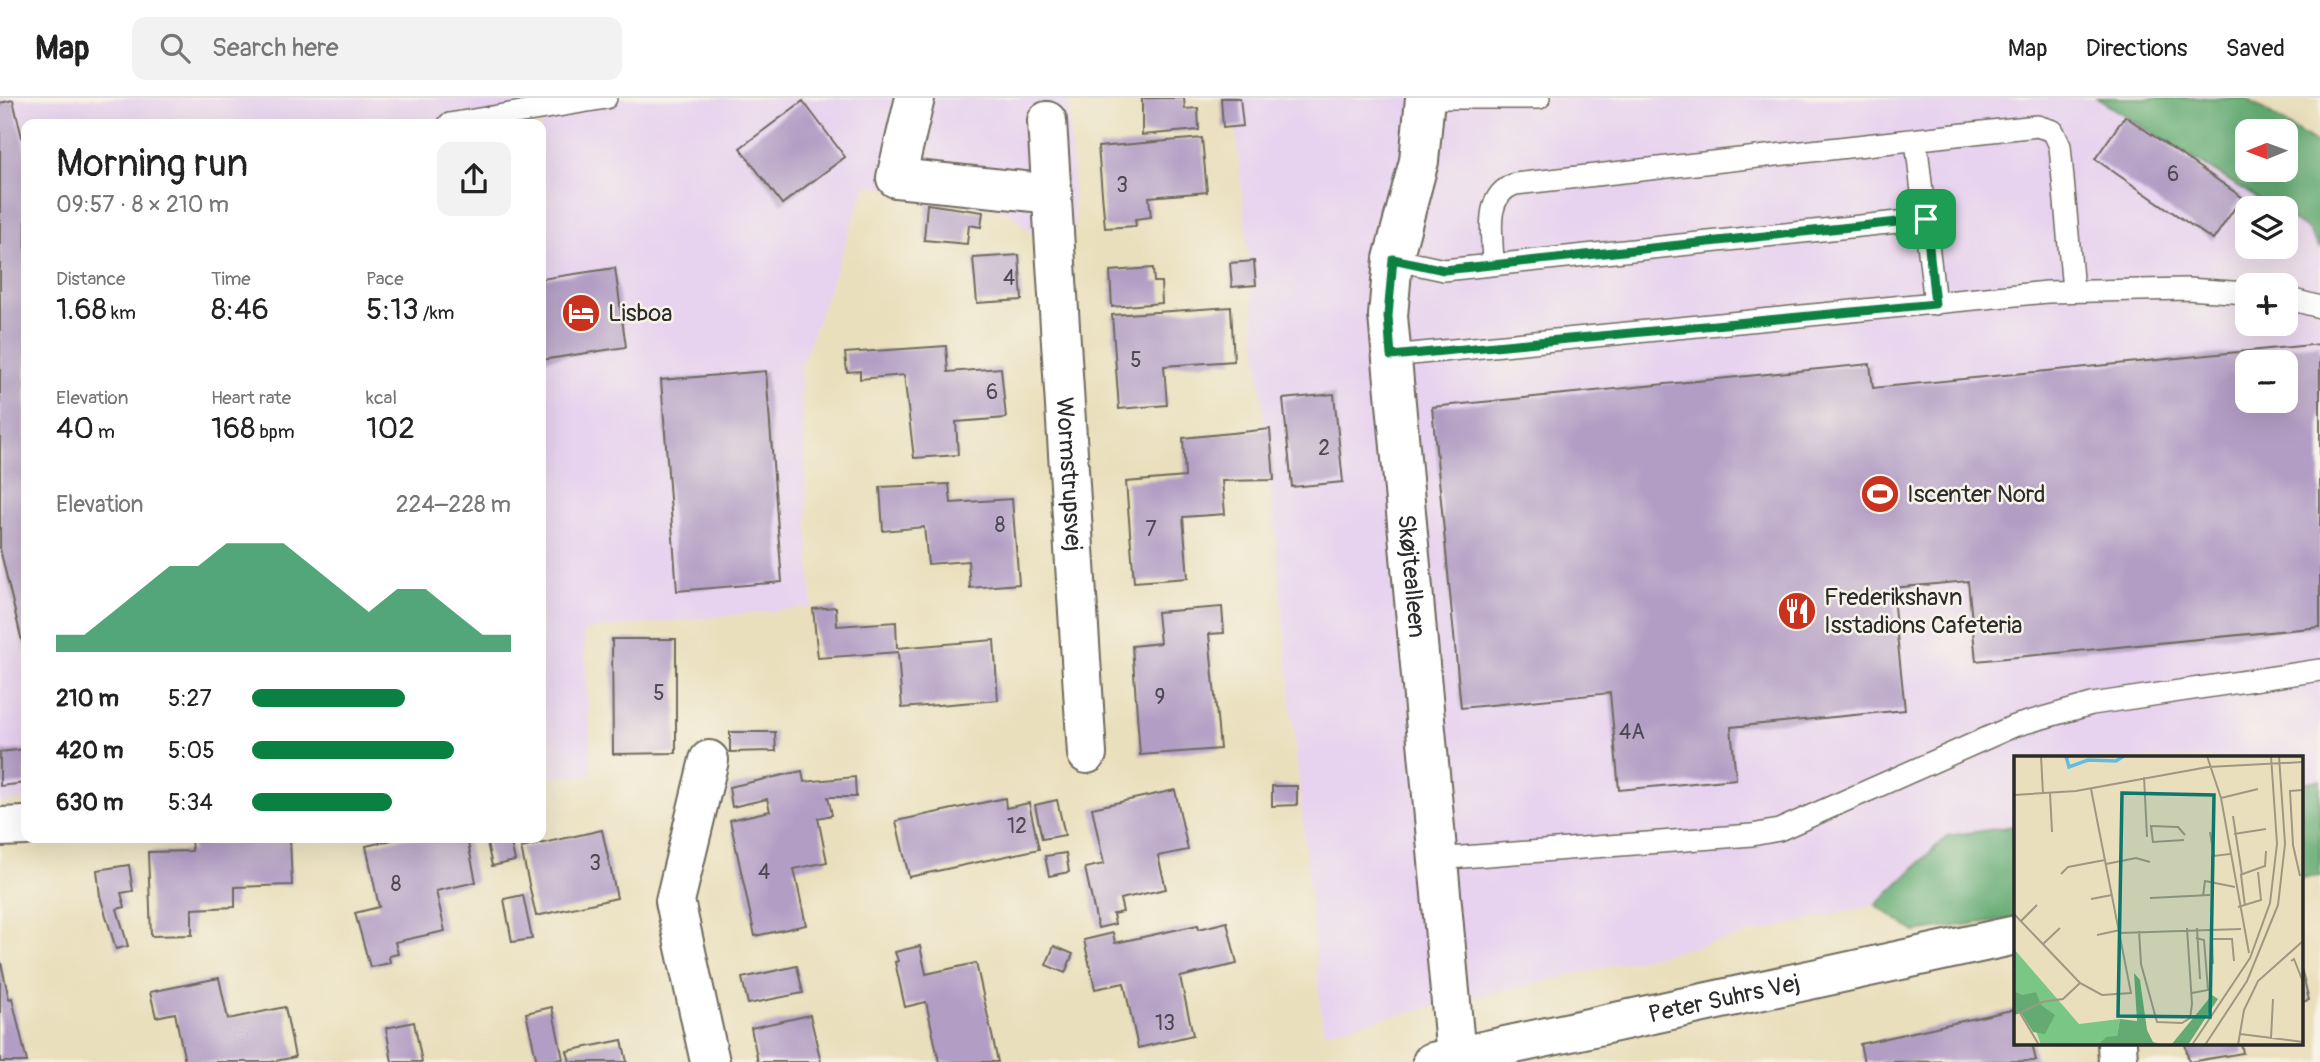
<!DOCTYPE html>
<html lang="en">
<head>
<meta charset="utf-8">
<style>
	body { margin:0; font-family:Pangolin,sans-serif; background:#f2f2f2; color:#222; height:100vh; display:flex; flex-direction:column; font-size:26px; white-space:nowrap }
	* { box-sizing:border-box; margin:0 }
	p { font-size:23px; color:#767676 }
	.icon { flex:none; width:38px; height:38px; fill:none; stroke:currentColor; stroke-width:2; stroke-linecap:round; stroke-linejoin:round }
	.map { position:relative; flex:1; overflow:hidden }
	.drawer { position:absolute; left:21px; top:21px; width:525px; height:724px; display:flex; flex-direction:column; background:#fff; border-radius:14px; box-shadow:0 7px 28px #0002 }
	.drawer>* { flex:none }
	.needle { width:46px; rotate:269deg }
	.tools { position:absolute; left:2235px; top:21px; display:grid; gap:14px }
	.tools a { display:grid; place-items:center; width:63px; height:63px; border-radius:14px; background:#fff; box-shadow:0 7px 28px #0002; font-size:35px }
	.pin { position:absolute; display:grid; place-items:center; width:60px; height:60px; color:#fff; margin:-30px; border-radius:14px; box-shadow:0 4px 10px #0006 }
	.round { display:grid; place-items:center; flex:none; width:74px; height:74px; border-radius:14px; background:#f2f2f2 }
	.summary { display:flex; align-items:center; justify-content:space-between; height:119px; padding:0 35px }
	h1 { font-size:38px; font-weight:600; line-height:52px }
	.metrics { display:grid; grid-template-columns:repeat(3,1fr); gap:10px; height:119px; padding:7px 35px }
	.metrics div { display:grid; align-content:center }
	.metrics b { font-size:30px; font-weight:600 }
	.metrics small { font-size:19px; font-weight:400 }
	.metrics p { font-size:19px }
	.chart { height:196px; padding:14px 35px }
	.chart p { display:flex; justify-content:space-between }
	.chart svg { width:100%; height:126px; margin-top:7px; fill:#0b8043; opacity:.7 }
	ul { padding:0 35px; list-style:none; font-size:23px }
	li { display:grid; grid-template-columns:112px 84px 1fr; align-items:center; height:52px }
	li i { height:18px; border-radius:9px; background:#0b8043 }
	header { display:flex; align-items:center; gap:42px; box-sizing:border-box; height:98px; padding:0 35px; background:#fff; border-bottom:2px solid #e0e0e0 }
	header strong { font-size:33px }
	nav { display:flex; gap:38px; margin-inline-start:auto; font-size:24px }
	.search { width:490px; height:63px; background:#f2f2f2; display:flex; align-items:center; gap:18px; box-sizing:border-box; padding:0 24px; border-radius:14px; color:#767676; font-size:26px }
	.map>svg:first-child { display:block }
	.built { fill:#e7d2ef; fill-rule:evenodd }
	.forest { fill:#63ab72; stroke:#476b4e; stroke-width:2; fill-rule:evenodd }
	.building { fill:#b29dc4; fill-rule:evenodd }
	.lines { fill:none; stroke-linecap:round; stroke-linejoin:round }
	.service-casing { stroke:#6e6a5e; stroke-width:24 }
	.minor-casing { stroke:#6e6a5e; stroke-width:42 }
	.service { stroke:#fff; stroke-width:21 }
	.minor { stroke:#fff; stroke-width:38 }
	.route-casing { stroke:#fff; stroke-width:14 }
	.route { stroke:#0b8043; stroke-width:9 }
	.labels { text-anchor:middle; stroke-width:5; stroke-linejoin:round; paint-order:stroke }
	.number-label { font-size:21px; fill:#4d4851 }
	.poi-label { font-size:24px; fill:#2b2b2b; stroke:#f7f3e8; text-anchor:start }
	.street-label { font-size:24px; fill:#2b2b2b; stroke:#f7f3e8 }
	.inset-river { fill:none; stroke:#63bce0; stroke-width:3.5 }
	.inset-road { fill:none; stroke:#9e9782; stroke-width:2 }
	.view { fill:#0f766e; fill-opacity:0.15; stroke:#0f766e; stroke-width:3.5 }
	.inset-edge { fill:none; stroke:#2b2b2b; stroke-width:3.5 }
</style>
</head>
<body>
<header>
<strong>Map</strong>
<div class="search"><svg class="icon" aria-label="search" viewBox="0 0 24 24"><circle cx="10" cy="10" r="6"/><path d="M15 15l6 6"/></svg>Search here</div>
<nav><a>Map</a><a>Directions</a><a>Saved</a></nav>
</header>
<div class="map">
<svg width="2320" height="964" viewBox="0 0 2320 964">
	<rect width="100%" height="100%" fill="#f7f3e8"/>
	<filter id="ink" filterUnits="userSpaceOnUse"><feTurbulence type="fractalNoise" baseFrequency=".0143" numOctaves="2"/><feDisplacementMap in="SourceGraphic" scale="14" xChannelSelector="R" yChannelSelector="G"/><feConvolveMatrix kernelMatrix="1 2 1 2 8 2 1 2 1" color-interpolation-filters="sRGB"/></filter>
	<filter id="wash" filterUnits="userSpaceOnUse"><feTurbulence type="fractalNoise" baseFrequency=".00686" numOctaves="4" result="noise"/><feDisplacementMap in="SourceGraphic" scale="28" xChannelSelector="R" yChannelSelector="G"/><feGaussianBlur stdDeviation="1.57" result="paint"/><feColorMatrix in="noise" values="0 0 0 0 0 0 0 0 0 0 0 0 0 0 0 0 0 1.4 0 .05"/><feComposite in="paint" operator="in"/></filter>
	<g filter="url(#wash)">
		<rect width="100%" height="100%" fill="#eadfbc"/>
		<!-- built -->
		<path class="built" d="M0,0H1084L1069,2L1075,130L1031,135L1009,113L866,87L800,271L812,509L584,532L592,677L541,679V26H26V702L0,704Z
			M1233,0H2097L2273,110H2247V149H2286V118L2307,131L2320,150V682L2301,685V660H2016L2015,728L1946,738L1876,807L1323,934ZM2247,187H2286V226H2247ZM2247,264H2286V303H2247Z"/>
		<!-- forest -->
		<path class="forest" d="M2097,0H2246L2320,48V150L2307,131L2286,118V110H2273ZM2247,33H2286V72H2247Z
			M2320,682V778L2301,780V685Z
			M2015,728V820L1915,834L1876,807L1947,738Z"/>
		<g id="blocks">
			<!-- building -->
			<path class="building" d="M1142,0H1184L1185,11L1198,10L1199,32L1142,37Z
				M1221,0H1240L1243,28L1223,30Z
				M13,2L26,56L25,556L0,451V5Z
				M803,3L845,59L782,106L740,50Z
				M2125,18L2242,99L2213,142L2095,61Z
				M1202,40L1207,94L1149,99L1151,119L1135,121L1136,128L1105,130L1098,49Z
				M927,106L983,114L981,129L969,127L967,146L924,142Z
				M1019,157L1022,202L977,205L973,160Z
				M1254,163L1256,187L1232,189L1230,165Z
				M615,170L626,249L541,262V181Z
				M1153,170L1154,184H1161L1162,205L1112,209L1110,173Z
				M1231,209L1234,263L1164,268L1167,307L1119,311L1112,217Z
				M2320,246V529L1976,563L1968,483L1892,490L1905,612L1731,629L1736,681L1619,692L1610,595L1461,610L1432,309L1870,266L1873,290ZM2247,264H2286V303H2247Z
				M946,248L948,274L1001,270L1006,320L956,324L958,357L914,360L904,277L860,281V273L847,274L845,255Z
				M766,273L782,484L677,493L661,282Z
				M1334,296L1343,384L1292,389L1283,301Z
				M1270,331L1274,382L1222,383L1225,416L1183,419L1188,480L1134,484L1126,384L1185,379L1183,340Z
				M949,386L951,405L1012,401L1019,486L970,490L968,463L928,466L924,429L883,433L880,389Z
				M836,509L837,528L896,524L897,550L994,542L998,602L902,610L898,554L818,560L813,511Z
				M1222,509L1224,535L1209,536L1220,651L1140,657L1132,548L1160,545L1157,514Z
				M612,541H676V655L613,656Z
				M730,634H775L776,653L730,654Z
				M26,651V685L0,688V654Z
				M802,673L804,684L855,679L856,699H828L832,717L818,720L827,764L794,771L806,827L755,838L730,722L770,713L767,701L732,709L729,689Z
				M1272,688H1297V707L1272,708Z
				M1175,692L1188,752L1158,758L1166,791L1120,801L1123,814L1113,816L1115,826L1098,830L1085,770L1104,766L1092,710Z
				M1005,700L1006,710L1029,705L1039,751L909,779L896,723Z
				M1057,702L1065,737L1042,741L1035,707Z
				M602,732L617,800L536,818L521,750Z
				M191,740H290L292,787L235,789V809L192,811V837L151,838L148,754L192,753Z
				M401,740H467L476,784L436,793L445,833L395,844L398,856L389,858L390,865L370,869L355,815L379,809L366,748Z
				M486,740H510L515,763L492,768Z
				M1066,755L1069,774L1049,778L1045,758Z
				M129,767L133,793L121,795L125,809L117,811L128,848L116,851L100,798L97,772Z
				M523,797L532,841L512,844L504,801Z
				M1227,824L1237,866L1180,879L1193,937L1138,950L1124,885L1095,891L1084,842L1113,835L1115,845L1198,827L1199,831Z
				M920,848L926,876L976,865L998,964H939L926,904L905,909L895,864L898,863L895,854Z
				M1054,848L1073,856L1065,875L1046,867Z
				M0,860L9,901L12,900L27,964H0Z
				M797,868L803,895L748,906L742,880Z
				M2301,871L2309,902L2301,904Z
				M219,880L228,921L285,909L295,959L271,964H185L175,915L156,919L150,894Z
				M552,909L563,961L537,964L526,915Z
				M2016,911V945H2032L2036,963L1864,964L1860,946Z
				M810,917L821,964H758L751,930Z
				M414,924L422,964H392L386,930Z
				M622,942L627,964H570L567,953Z
				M2185,945H2241L2243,955L2189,964Z"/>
		</g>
	</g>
	<g filter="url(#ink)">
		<use href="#blocks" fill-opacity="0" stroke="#6e6a5e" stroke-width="2"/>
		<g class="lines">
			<!-- service casing -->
			<g class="service-casing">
				<path id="service" d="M1438,0H1539
					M449,26L606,0
					M1916,42L1935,206
					M1393,161L1444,172L1926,121
					M1493,167C1493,138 1482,98 1515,86L2037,28L2053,33L2060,48L2073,192
					M2286,200L2320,209
					M1391,258L2047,194L2187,191L2247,195
					M1436,761L1752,737L1779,732L2014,628L2092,606L2320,572"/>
			</g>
			<!-- minor casing -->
			<g class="minor-casing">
				<g id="minor">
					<path d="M915,0L896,80L1053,96"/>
					<path id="s1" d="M1425,0L1419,63L1393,161L1388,218L1456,959"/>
					<path id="s2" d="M1047,23L1087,656"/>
					<path d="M709,662L675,803L710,964"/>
					<path d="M0,729L26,728"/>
					<path d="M2117,945L2118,964"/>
					<path id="s3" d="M1432,964L2016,837"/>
				</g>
			</g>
			<!-- service -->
			<use href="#service" class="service"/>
			<!-- minor -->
			<use href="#minor" class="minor"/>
		</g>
	</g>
	<g class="lines" filter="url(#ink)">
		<!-- route casing -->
		<g class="route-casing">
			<path id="route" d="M1926,121L1935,206L1391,258L1388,218L1393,161L1444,172Z"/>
		</g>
		<!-- route -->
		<use href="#route" class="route"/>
	</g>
	<!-- icons -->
	<defs>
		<g id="hotel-disc" transform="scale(2.0125)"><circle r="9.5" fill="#c8321e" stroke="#f7f3e8"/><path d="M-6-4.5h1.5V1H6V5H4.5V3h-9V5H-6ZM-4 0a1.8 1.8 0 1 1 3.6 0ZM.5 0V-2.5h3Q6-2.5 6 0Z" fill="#fff"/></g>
		<g id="stadium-disc" transform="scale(2.0125)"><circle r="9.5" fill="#c8321e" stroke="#f7f3e8"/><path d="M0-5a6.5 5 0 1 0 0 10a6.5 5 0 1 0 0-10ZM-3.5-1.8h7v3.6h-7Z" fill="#fff"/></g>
		<g id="restaurant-disc" transform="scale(2.0125)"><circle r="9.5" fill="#c8321e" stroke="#f7f3e8"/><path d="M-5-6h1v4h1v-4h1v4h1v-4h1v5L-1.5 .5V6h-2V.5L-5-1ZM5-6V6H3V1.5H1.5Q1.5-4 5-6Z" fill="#fff"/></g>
	</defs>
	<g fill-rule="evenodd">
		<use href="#hotel-disc" x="581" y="215"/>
		<use href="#stadium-disc" x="1880" y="396"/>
		<use href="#restaurant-disc" x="1797" y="513"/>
	</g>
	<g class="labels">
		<!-- number labels -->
		<g class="number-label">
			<text x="2173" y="83">6</text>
			<text x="1122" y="94">3</text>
			<text x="1009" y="187">4</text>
			<text x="1136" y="269">5</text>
			<text x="992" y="301">6</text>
			<text x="1324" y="357">2</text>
			<text x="1000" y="434">8</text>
			<text x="1151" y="438">7</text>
			<text x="659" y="602">5</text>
			<text x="1160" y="606">9</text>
			<text x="1632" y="641">4A</text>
			<text x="1017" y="735">12</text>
			<text x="595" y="772">3</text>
			<text x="764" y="781">4</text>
			<text x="396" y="793">8</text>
			<text x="1165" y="932">13</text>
		</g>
		<!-- poi labels -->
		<g class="poi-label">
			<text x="608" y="223">Lisboa</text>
			<text x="1907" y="404">Iscenter Nord</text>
			<text x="1824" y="507">Frederikshavn<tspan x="1824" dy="28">Isstadions Cafeteria</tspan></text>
		</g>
		<!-- street labels -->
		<g class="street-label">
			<text dy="8" stroke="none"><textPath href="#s2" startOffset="354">Wormstrupsvej</textPath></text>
			<text dy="8" stroke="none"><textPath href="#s1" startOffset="483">Skøjtealleen</textPath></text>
			<text dy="8" stroke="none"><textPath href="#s3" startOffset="299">Peter Suhrs Vej</textPath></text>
		</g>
	</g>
	<!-- overview -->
	<g transform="translate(2014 658)">
		<rect width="289" height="289" fill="#eadfbc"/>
		<path d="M0,193L65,268L106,263L103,280L84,289H27L9,239L0,235Z" fill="#7ac685"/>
		<path d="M120,217L126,224L133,274L139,286L148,289H84L92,281L103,280L106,263L123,265ZM0,235L9,239L22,236L27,249L41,259L31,278L19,276L7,257L0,259ZM198,239L204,243L174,289H157Z" fill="#63ab72"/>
		<path class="inset-river" d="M52,0L55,11L74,4L102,5L110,0"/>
		<path class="inset-road" d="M27,0L29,38M193,0L207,42L235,197M130,21L133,81M36,37L38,76M0,39L62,35L194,11L289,6M207,42L244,33M219,60L228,119M196,76L200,100L216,98M220,78L252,73M170,84L139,86L137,70L164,71L171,79M92,108L122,102L136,106M47,118L54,111L91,104M226,119L251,110L252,95M227,119L231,150M286,120L279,89L276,35L289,34M189,140L191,125L221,131M136,142L196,139M77,143L98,139M224,151L247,144L244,116M0,158L66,227L88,239L117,237L77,33M7,165L23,149M183,172L186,223M125,175L127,208L143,266L168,267L176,262L178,248L173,172M106,177L227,173M83,179L106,174M198,182L199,208M198,183H218L220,205M29,188L46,172M277,205L280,203L289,226M178,237L194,234L190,184L182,182M226,278L289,286M257,282L259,243M25,289L6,257L28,246L49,243L66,227M178,289L236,202L256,147L263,88L257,0M191,289L233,225L264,149L271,88L265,0M224,289L230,254L244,225L289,185"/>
		<path class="view" d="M108,37L200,39L196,261L104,260Z"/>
		<rect width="289" height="289" class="inset-edge"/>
	</g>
</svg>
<div class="tools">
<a><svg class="needle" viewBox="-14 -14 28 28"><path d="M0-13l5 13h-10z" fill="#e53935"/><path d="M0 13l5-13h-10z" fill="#767676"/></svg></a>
<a><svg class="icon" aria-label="layers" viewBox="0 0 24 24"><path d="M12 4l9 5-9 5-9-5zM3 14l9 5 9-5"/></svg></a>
<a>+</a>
<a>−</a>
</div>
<div class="pin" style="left:1926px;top:121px;background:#1e9e55"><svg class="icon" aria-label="arrive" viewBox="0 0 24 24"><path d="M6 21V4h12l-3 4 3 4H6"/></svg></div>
<section class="drawer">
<div class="summary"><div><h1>Morning run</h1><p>09:57 · 8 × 210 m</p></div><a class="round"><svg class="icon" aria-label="share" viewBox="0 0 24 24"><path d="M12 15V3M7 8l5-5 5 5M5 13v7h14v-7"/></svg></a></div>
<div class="metrics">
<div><p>Distance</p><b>1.68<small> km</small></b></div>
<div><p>Time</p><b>8:46</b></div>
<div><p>Pace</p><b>5:13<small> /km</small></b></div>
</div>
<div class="metrics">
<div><p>Elevation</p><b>40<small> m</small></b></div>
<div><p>Heart rate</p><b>168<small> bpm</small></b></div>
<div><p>kcal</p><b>102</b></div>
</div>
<div class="chart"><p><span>Elevation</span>224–228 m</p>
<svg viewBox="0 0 160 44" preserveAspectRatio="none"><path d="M0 44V38L10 38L20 30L30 22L40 14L50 14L60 6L70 6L80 6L90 14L100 22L110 30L120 22L130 22L140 30L150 38L160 38V44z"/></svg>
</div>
<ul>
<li><b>210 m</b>5:27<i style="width:59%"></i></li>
<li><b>420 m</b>5:05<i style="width:78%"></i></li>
<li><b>630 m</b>5:34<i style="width:54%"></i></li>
</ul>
</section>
</div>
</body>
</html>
